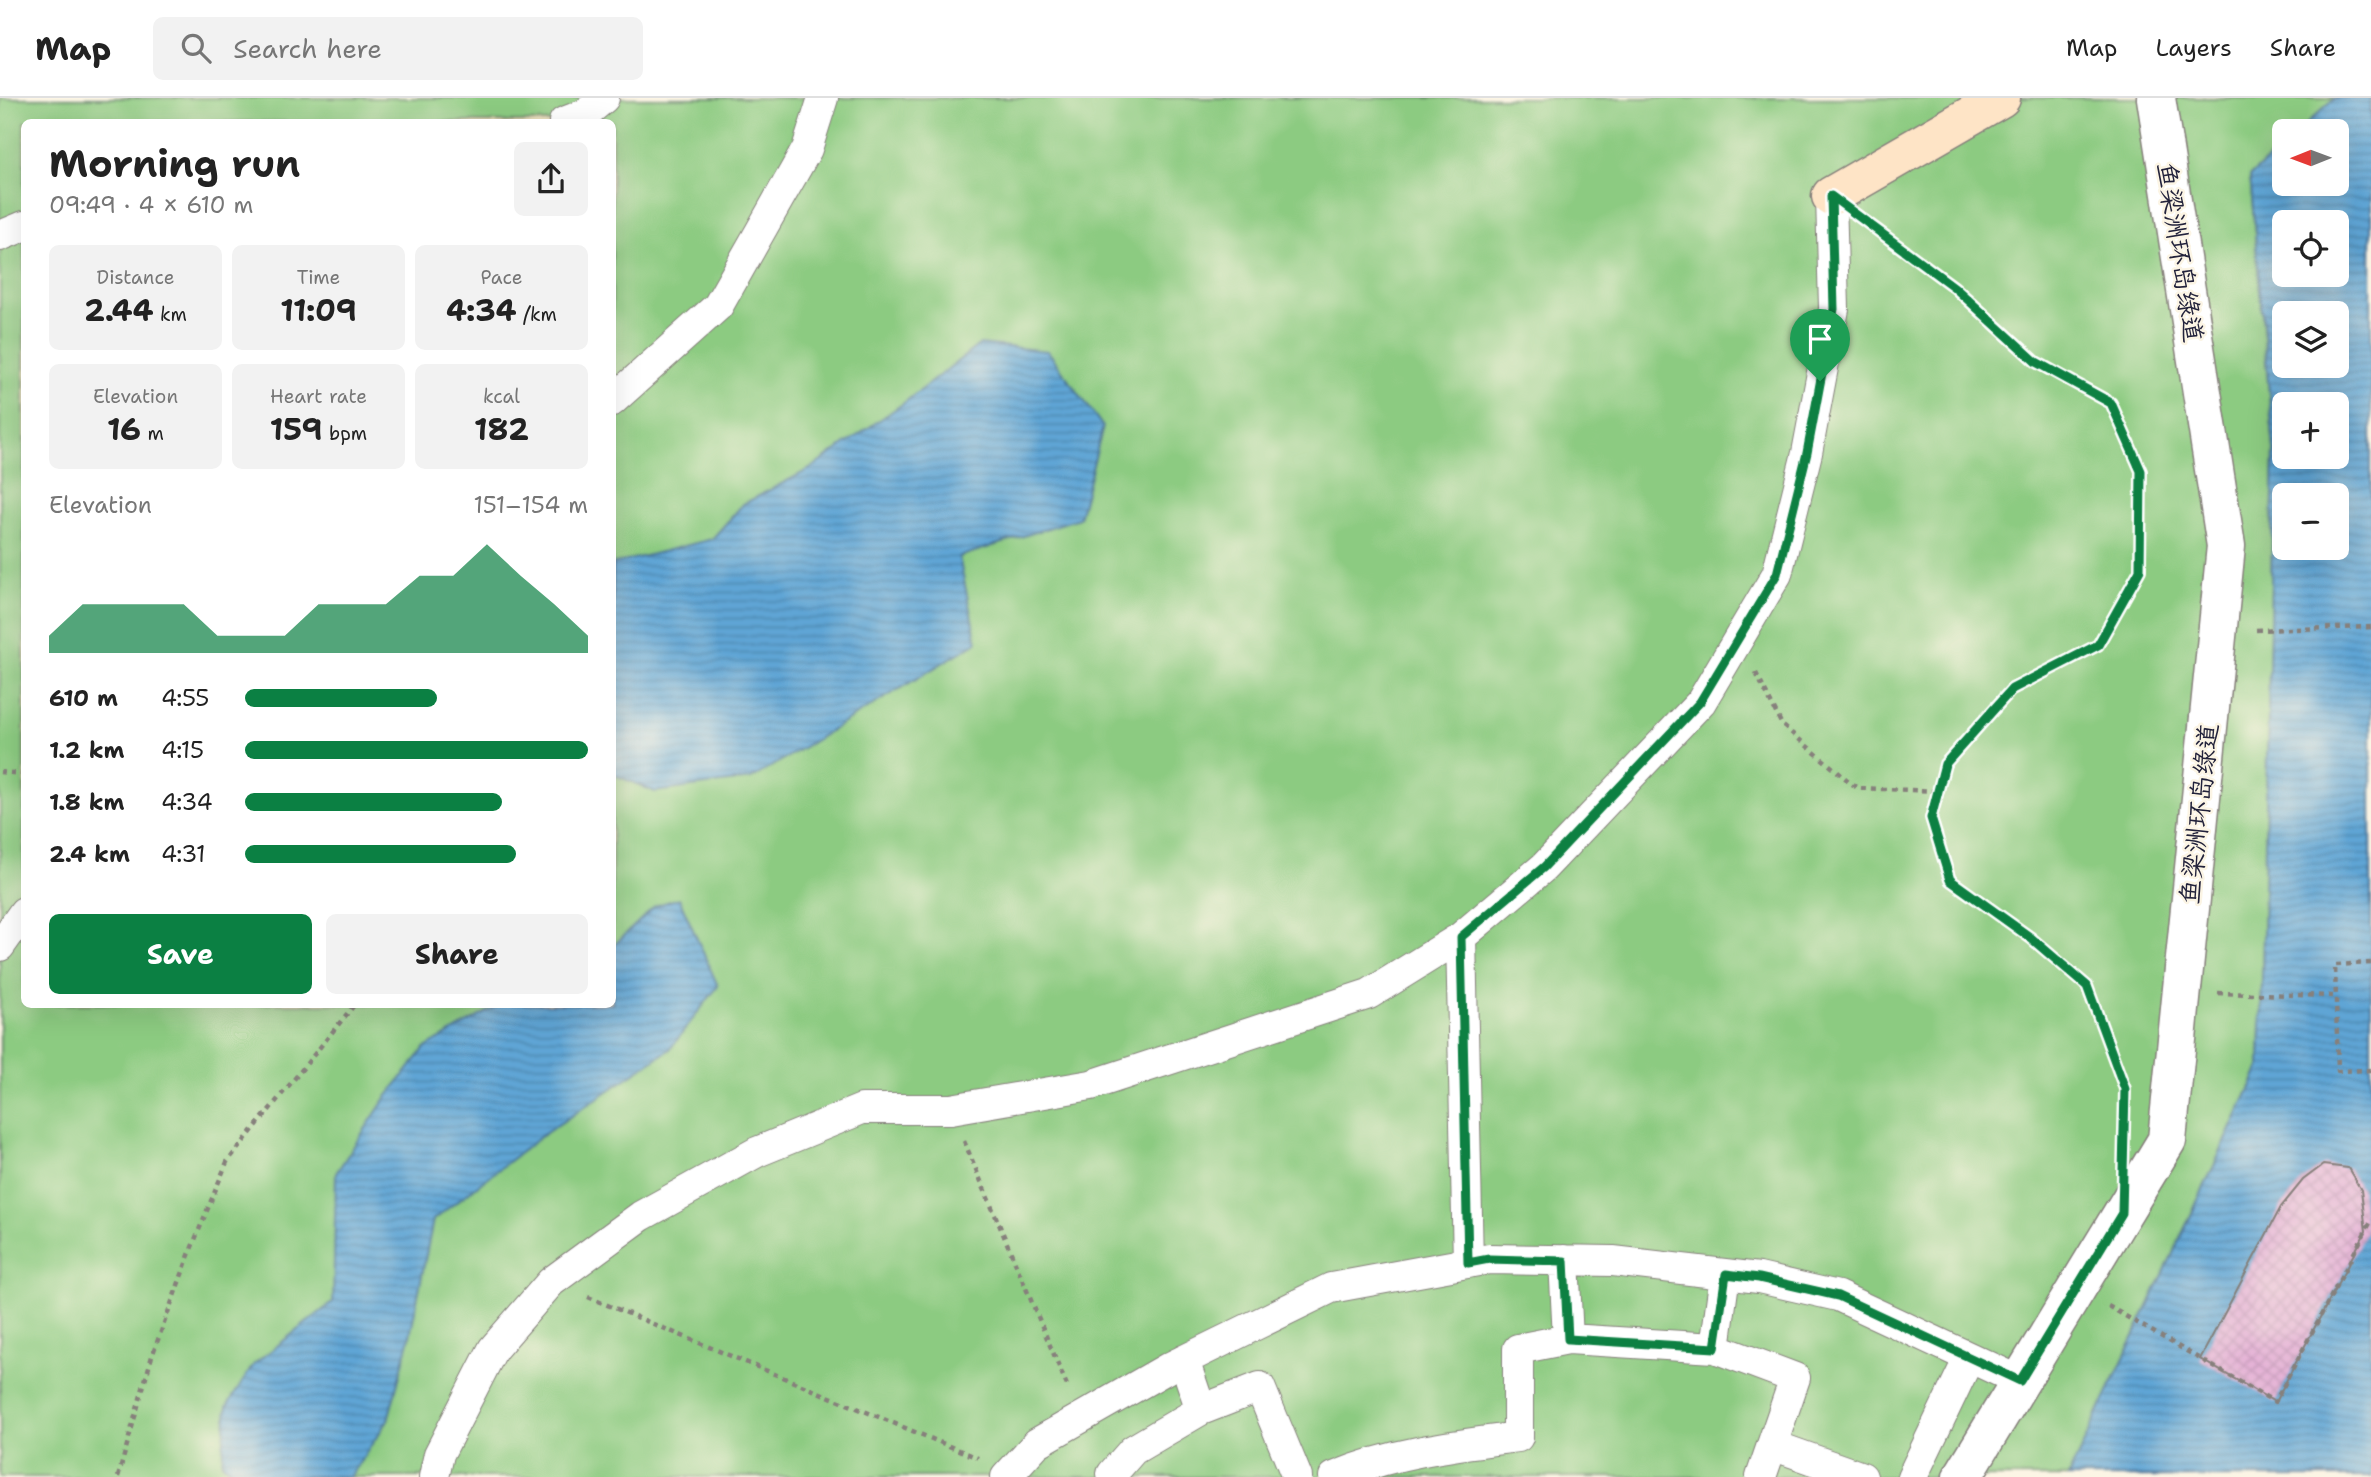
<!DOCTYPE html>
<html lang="en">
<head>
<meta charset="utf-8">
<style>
	body { margin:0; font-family:"Shantell Sans","LXGW WenKai TC",sans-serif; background:#f2f2f2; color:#222; height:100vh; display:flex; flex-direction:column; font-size:26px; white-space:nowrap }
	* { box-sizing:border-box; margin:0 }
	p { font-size:23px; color:#767676 }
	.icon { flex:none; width:38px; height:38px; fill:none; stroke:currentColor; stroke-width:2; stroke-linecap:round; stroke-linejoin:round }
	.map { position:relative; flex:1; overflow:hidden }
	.drawer { position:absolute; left:21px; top:21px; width:595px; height:889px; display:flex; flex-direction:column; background:#fff; border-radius:10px; box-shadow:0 7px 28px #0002 }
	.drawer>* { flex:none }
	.needle { width:46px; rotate:269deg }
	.buttons { position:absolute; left:2272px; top:21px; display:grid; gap:14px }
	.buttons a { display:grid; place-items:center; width:77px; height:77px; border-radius:10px; background:#fff; box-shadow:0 7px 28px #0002; font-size:35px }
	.pin { position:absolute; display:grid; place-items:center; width:60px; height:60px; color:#fff; margin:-72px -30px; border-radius:50% 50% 50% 0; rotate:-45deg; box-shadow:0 0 7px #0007 }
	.pin .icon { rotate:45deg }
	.round { display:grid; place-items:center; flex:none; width:74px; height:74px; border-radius:10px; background:#f2f2f2 }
	.overview { display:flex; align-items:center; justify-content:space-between; height:119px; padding:0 28px }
	h1 { font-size:38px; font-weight:700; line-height:52px }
	.figures { display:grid; grid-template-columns:repeat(3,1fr); gap:10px; height:119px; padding:7px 28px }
	.figures div { display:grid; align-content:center; border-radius:10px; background:#f2f2f2; text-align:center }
	.figures b { font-size:30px; font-weight:700 }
	.figures small { font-size:19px; font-weight:400 }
	.figures p { font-size:19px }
	.chart { height:196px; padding:14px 28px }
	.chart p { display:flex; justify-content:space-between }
	.chart svg { width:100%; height:126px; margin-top:7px; fill:#0b8043; opacity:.7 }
	.button { display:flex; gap:14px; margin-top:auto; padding:14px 28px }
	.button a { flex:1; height:80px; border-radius:10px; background:#0b8043; color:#fff; font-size:28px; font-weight:700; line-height:80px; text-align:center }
	.button a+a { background:#f2f2f2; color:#222 }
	ul { padding:0 28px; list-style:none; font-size:23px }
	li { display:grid; grid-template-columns:112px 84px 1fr; align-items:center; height:52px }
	li i { height:18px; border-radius:9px; background:#0b8043 }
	header { display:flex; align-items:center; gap:42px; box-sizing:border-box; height:98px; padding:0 35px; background:#fff; border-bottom:2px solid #e0e0e0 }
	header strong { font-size:33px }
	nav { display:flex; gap:38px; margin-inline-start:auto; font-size:24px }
	.search { width:490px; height:63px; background:#f2f2f2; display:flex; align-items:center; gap:18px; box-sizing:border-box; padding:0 24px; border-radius:10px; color:#767676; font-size:26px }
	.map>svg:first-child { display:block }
	.green { fill:#8ccb81; stroke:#57765e; stroke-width:2; fill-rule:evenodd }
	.water { fill:url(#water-rules); stroke:#406488; stroke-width:2; fill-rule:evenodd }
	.building { fill:url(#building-cross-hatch) }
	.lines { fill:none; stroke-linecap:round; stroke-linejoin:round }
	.pedestrian-casing { stroke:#86807b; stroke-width:32 }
	.minor-casing { stroke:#86807b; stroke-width:41 }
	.secondary-casing { stroke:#86807b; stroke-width:41 }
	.path { stroke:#86807b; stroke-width:4.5; stroke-dasharray:5 5; stroke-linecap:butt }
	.pedestrian { stroke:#fff; stroke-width:30 }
	.minor { stroke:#fff; stroke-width:38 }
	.secondary { stroke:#fee4c6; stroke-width:38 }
	.route-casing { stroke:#fff; stroke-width:14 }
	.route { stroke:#0b8043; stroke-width:9 }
	.labels { text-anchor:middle; stroke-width:5; stroke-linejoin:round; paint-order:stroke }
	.street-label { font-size:26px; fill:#22223b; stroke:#fcf5e5 }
</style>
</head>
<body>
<header>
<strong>Map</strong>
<div class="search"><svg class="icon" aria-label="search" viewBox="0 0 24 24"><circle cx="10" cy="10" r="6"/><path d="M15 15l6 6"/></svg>Search here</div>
<nav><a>Map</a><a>Layers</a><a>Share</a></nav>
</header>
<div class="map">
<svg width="2371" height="1379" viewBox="0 0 2371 1379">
	<defs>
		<pattern id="water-rules" width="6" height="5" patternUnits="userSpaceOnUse" patternTransform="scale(1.75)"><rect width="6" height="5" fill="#5fa5d5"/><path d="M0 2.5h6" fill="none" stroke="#4e86ae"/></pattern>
		<pattern id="building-cross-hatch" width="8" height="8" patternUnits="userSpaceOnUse" patternTransform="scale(1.75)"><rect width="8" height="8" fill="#e3aed5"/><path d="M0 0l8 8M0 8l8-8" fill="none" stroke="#c295b8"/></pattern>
	</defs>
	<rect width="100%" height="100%" fill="#fcf5e5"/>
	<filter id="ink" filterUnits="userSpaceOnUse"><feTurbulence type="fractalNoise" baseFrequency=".0143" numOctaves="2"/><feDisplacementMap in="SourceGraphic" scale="14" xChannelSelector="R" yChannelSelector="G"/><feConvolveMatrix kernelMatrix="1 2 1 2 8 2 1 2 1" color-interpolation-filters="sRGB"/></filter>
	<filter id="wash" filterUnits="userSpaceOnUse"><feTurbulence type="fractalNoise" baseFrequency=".00686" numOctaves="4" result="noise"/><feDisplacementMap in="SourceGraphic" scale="28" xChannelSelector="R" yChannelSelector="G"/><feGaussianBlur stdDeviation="1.57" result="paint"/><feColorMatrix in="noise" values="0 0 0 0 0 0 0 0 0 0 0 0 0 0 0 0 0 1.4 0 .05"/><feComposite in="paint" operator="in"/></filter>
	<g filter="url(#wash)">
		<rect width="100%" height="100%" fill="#eadfbb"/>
		<!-- green -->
		<path class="green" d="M0,0H2335L2299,33H2284V47L2250,78L2274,352L2260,970L2068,1379H0ZM24,24H612V906H24Z"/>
		<!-- water -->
		<path class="water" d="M2335,0H2371V1379H2068L2260,970L2274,352L2250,78L2284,47V86H2336V33H2299ZM2284,124H2336V177H2284ZM2284,215H2336V268H2284ZM2284,306H2336V359H2284ZM2284,397H2336V450H2284Z
			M980,246L1048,253L1103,329L1079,420L959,459L977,544L751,681L655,694L613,676V466L712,441L743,406L810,371L905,304Z
			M679,800L718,888L670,951L543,1037L433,1122L409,1243L388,1322L350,1379H237L222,1364L227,1308L254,1266L333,1204L336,1075L383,1004L425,950L492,911L505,906H612L613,848L655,808Z"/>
		<g id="blocks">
			<!-- building -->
			<path class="building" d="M2323,1067L2348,1070L2361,1092L2366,1133L2275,1304L2200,1261L2281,1109L2303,1082Z"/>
		</g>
	</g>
	<g filter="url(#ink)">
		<use href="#blocks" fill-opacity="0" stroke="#86807b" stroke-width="2"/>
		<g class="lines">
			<!-- pedestrian casing -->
			<g class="pedestrian-casing">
				<path id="pedestrian" d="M564,24L585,16L604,0
					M0,138L24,128
					M612,303L718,208L807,51L823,0
					M1461,839L1468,1165
					M0,848L24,814
					M1564,1162L1568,1241
					M1715,1250L1725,1176
					M1184,1262L1201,1312
					M1772,1347L1862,1379
					M434,1379L439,1356L493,1251L551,1184L641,1118L757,1054L862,1011H951L1091,987L1369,896L1461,839L1544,769L1701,604L1777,476L1807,355L1834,211L1831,98
					M1006,1379L1037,1345L1168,1270L1331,1190L1489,1161L1613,1163L1759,1180L1838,1198L2020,1283
					M1114,1379L1112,1376L1133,1352L1201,1312L1260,1289L1297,1379
					M1334,1379C1393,1354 1455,1347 1518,1339V1251L1568,1241L1715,1250L1795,1280L1761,1379
					M1912,1379L1969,1260"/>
			</g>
			<!-- minor casing -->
			<g class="minor-casing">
				<path id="minor" d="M1962,1379L2167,1042L2226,448L2156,0"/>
			</g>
			<!-- secondary casing -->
			<g class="secondary-casing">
				<path id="secondary" d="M1831,98L2001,0"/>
			</g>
			<!-- path -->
			<path class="path" d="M1865,123L1954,189L2036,264L2111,305L2141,373L2140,472L2097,547L2013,591L1945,666L1931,720L1949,782L2031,840L2087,888L2125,991L2124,1037
				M2256,532L2371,529
				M1756,575L1782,627L1857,690L1938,693
				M0,674L24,676
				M2371,865L2335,867L2338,973L2371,972
				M2218,895L2336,898
				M964,1043L1068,1290
				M588,1199L978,1360
				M2108,1208L2275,1304L2371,1123
				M118,1379L152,1258L192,1149L227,1064L355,906"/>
			<!-- pedestrian -->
			<use href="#pedestrian" class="pedestrian"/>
			<!-- minor -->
			<use href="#minor" class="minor"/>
			<!-- secondary -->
			<use href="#secondary" class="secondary"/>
		</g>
	</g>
	<g class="lines" filter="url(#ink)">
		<!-- route casing -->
		<g class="route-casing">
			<path id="route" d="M1831,98L1954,189L2036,264L2111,305L2141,373L2140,472L2098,547L2012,591L1945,666L1931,720L1950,782L2031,840L2087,888L2125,991L2122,1115L2020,1283L1838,1198L1759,1180L1726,1176L1715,1250L1568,1241L1564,1163L1489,1161L1468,1165L1461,839L1544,769L1700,604L1777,476L1807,355L1834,211Z"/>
		</g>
		<!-- route -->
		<use href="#route" class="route"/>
	</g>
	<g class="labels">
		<!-- street labels -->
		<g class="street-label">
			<text transform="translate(2180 154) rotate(81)" y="9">鱼梁洲环岛绿道</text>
			<text transform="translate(2199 716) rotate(-84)" y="9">鱼梁洲环岛绿道</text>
		</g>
	</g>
</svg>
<div class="buttons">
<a><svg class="needle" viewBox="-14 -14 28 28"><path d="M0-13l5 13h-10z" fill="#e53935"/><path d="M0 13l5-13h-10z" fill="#767676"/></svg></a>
<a><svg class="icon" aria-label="locate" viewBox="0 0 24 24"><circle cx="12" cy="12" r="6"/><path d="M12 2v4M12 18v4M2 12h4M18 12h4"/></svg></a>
<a><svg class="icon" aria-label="layers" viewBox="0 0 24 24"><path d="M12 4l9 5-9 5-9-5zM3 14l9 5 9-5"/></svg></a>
<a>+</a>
<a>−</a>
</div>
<div class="pin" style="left:1820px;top:283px;background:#1e9e55"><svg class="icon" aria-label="arrive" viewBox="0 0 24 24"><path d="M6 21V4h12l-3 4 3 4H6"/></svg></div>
<section class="drawer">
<div class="overview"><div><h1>Morning run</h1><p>09:49 · 4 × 610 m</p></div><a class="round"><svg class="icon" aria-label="share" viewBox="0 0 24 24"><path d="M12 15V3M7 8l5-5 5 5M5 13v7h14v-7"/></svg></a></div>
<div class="figures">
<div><p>Distance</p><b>2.44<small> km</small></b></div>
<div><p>Time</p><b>11:09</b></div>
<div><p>Pace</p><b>4:34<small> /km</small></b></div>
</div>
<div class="figures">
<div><p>Elevation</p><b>16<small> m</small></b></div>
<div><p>Heart rate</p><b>159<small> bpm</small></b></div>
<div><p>kcal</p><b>182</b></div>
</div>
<div class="chart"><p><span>Elevation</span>151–154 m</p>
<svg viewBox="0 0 160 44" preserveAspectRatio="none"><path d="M0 44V38L10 27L20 27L30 27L40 27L50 38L60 38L70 38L80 27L90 27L100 27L110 17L120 17L130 6L140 17L150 27L160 38V44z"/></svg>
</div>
<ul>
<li><b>610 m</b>4:55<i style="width:56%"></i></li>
<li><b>1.2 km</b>4:15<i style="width:100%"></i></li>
<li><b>1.8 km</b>4:34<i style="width:75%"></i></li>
<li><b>2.4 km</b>4:31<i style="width:79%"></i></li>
</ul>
<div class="button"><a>Save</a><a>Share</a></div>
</section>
</div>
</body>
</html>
